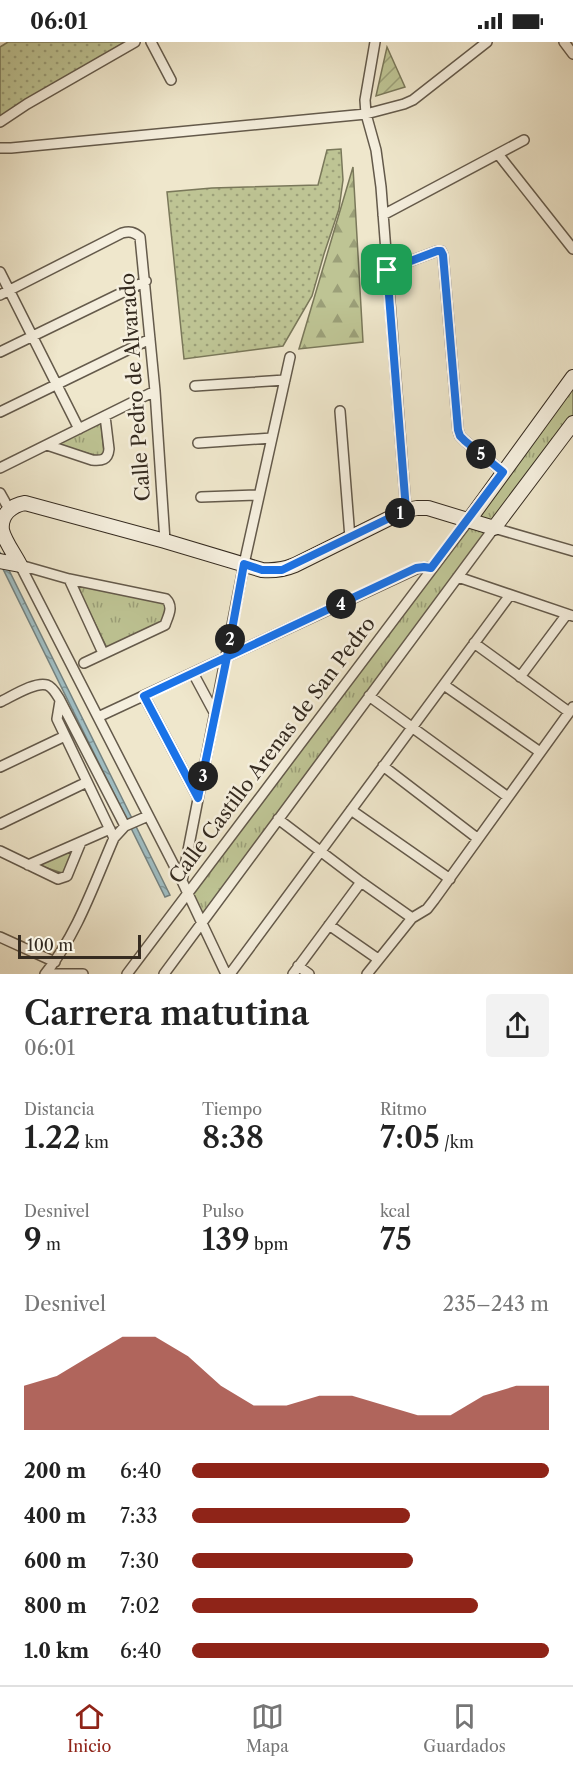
<!DOCTYPE html>
<html lang="es">
<head>
<meta charset="utf-8">
<style>
	body { margin:0; font-family:"Libre Caslon Text",serif; background:#f2f2f2; color:#222; height:100vh; display:flex; flex-direction:column; font-size:22px; white-space:nowrap }
	* { box-sizing:border-box; margin:0 }
	p { font-size:20px; color:#767676 }
	.icon { flex:none; width:33px; height:33px; fill:none; stroke:currentColor; stroke-width:2; stroke-linecap:round; stroke-linejoin:round }
	.map { position:relative; height:932px; overflow:hidden }
	.details { display:flex; flex-direction:column; background:#fff; flex:1 }
	.details>* { flex:none }
	.scale { position:absolute; left:18px; bottom:15px; width:123px; box-sizing:border-box; padding-left:6px; border:3px solid #352b20; border-top:0; font-size:16px; line-height:21px; white-space:nowrap; color:#352b20; -webkit-text-stroke:4px #f5efde; paint-order:stroke }
	.pin { position:absolute; display:grid; place-items:center; width:51px; height:51px; color:#fff; margin:-26px; border-radius:12px; box-shadow:0 3px 9px #0006 }
	.km { position:absolute; width:30px; height:30px; margin:-15px; border-radius:50%; background:#222; color:#fff; font-size:16px; line-height:30px; text-align:center }
	.round { display:grid; place-items:center; flex:none; width:63px; height:63px; border-radius:6px; background:#f2f2f2 }
	.summary { display:flex; align-items:center; justify-content:space-between; height:102px; padding:0 24px }
	h1 { font-size:33px; font-weight:600; line-height:45px }
	.figures { display:grid; grid-template-columns:repeat(3,1fr); gap:9px; height:102px; padding:6px 24px }
	.figures div { display:grid; align-content:center }
	.figures b { font-size:30px; font-weight:600 }
	.figures small { font-size:16px; font-weight:400 }
	.figures p { font-size:16px }
	.chart { height:168px; padding:12px 24px }
	.chart p { display:flex; justify-content:space-between }
	.chart svg { width:100%; height:108px; margin-top:6px; fill:#8f2418; opacity:.7 }
	ul { padding:0 24px; list-style:none; font-size:20px }
	li { display:grid; grid-template-columns:96px 72px 1fr; align-items:center; height:45px }
	li i { height:15px; border-radius:8px; background:#8f2418 }
	.status { display:flex; justify-content:space-between; align-items:center; height:42px; padding:0 30px; background:#fff; direction:ltr }
	.status svg { height:16px; fill:currentColor }
	.menu { display:flex; justify-content:space-around; align-items:center; height:84px; border-top:2px solid #e0e0e0; background:#fff; font-size:16px; color:#767676 }
	.menu a { display:grid; justify-items:center; gap:3px }
	.menu .active { color:#8f2418 }
	.map>svg:first-child { display:block }
	.grass { fill:url(#grass-dots); stroke:#7a785a; stroke-width:1.5 }
	.forest { fill:url(#forest-firs); stroke:#7a785a; stroke-width:1.5 }
	.park { fill:url(#park-tufts); stroke:#7a785a; stroke-width:1.5 }
	.garden { fill:url(#garden-furrows); stroke:#7a785a; stroke-width:1.5 }
	.water { fill:url(#water-ripples); stroke:#758381; stroke-width:1.5 }
	.lines { fill:none; stroke-linecap:round; stroke-linejoin:round }
	.minor-casing { stroke:#645a4b; stroke-width:12 }
	.secondary-casing { stroke:#352b20; stroke-width:16 }
	.minor { stroke:#f5efde; stroke-width:9 }
	.secondary { stroke:#f5efde; stroke-width:14 }
	.route-casing { stroke:#fff; stroke-width:12 }
	.route { stroke:#1a73e8; stroke-width:8 }
	.labels { text-anchor:middle; stroke-width:5; stroke-linejoin:round; paint-order:stroke }
	.street-label { font-size:20px; fill:#352b20; stroke:#f5efde }
</style>
</head>
<body>
<div class="status"><b>06:01</b><svg viewBox="0 0 49 12"><path d="M0 12V9h3v3zM5 12V6h3v6zM10 12V3h3v9zM15 12V0h3v12zM26 1h20v11H26zM47 4h2v5h-2z"/></svg></div>
<div class="map">
<svg width="573" height="932" viewBox="0 0 573 932">
	<defs>
		<pattern id="grass-dots" width="8" height="8" patternUnits="userSpaceOnUse" patternTransform="scale(1.5)"><rect width="8" height="8" fill="#bec494"/><path d="M2 2h.1M6 6h.1" fill="none" stroke="#9b9f78" stroke-width="1.8" stroke-linecap="round"/></pattern>
		<pattern id="forest-firs" width="22" height="20" patternUnits="userSpaceOnUse" patternTransform="scale(1.5)"><rect width="22" height="20" fill="#bec494"/><path d="M5 1l3.5 6h-7zM16 11l3.5 6h-7z" fill="#9b9f78"/></pattern>
		<pattern id="park-tufts" width="24" height="20" patternUnits="userSpaceOnUse" patternTransform="scale(1.5)"><rect width="24" height="20" fill="#bec494"/><path d="M3 7l-1-3M5 7V3M7 7l1-3M15 17l-1-3M17 17v-4M19 17l1-3" fill="none" stroke="#9b9f78"/></pattern>
		<pattern id="garden-furrows" width="10" height="10" patternUnits="userSpaceOnUse" patternTransform="scale(1.5)"><rect width="10" height="10" fill="#bec494"/><path d="M-1 1l2-2M0 10L10 0M9 11l2-2" fill="none" stroke="#9b9f78"/></pattern>
		<pattern id="water-ripples" width="26" height="14" patternUnits="userSpaceOnUse" patternTransform="scale(1.5)"><rect width="26" height="14" fill="#9fbdc2"/><path d="M2 4q2-2 4 0t4 0M15 11q2-2 4 0t4 0" fill="none" stroke="#829a9d"/></pattern>
	</defs>
	<rect width="100%" height="100%" fill="#efe7cc"/>
	<filter id="stains"><feTurbulence type="fractalNoise" baseFrequency=".00333" numOctaves="4"/><feColorMatrix values="0 0 0 0 .2 0 0 0 0 .09 0 0 0 0 .02 0 0 0 .5 -.17"/></filter>
	<radialGradient id="worn" r=".72"><stop offset=".6" stop-color="#630" stop-opacity="0"/><stop offset="1" stop-color="#630" stop-opacity=".3"/></radialGradient>
	<!-- grass -->
	<path class="grass" d="M8,0H125L0,74V5Z
		M341,107L343,138L339,167L324,212L312,254L283,304L184,317L167,150L212,146L318,143L327,108Z"/>
	<!-- forest -->
	<path class="forest" d="M353,125L363,300L299,307Z"/>
	<!-- park -->
	<path class="park" d="M573,340V378L201,877L189,852Z
		M101,381L104,411L100,415L57,402Z
		M75,540L167,562L162,581L107,606Z
		M75,806L65,832L38,823Z"/>
	<!-- garden -->
	<path class="garden" d="M387,5L405,45L376,54Z"/>
	<!-- water -->
	<path class="water" d="M0,510L170,853L165,855L0,521Z"/>
	<g class="lines">
		<!-- minor casing -->
		<g class="minor-casing">
			<path id="minor" d="M151,0L171,38
				M375,0L365,58L366,72L376,108L381,145L406,468
				M564,0L573,12
				M0,80L27,62L135,0
				M0,106H11L366,72L404,62L413,58L487,0
				M498,112L573,207
				M383,173L524,98
				M387,228L437,209H441L443,213L458,388L460,394L465,399L503,430
				M0,230L79,387
				M0,253L122,191C130,189 134,190 140,195L155,349L165,499
				M0,310L146,239
				M195,344L285,338
				M340,369L350,496
				M0,370L150,297
				M198,401L272,396
				M47,403L92,418C102,419 108,418 109,407L105,374
				M0,426L155,349
				M0,451L9,467
				M201,455L259,453
				M20,523L182,839L226,932
				M20,523L69,537L166,557C174,565 168,574 165,583L84,621
				M458,535L573,574
				M69,537L103,611
				M474,601L569,670
				M193,631L215,672
				M520,635L567,572
				M444,643L540,710
				M144,654L198,756
				M369,654L508,755
				M60,659L57,677L114,796
				M0,660C11,655 35,639 47,643C53,645 57,653 60,658L125,784
				M98,675L416,527L424,525L431,526
				M383,724L477,796
				M0,725L65,694
				M351,768L450,837
				M278,777L361,840L412,876
				M0,782L87,740
				M0,809L58,837L67,834L81,800
				M28,823L110,787
				M182,839L244,522L290,315
				M329,883L378,917
				M0,895L55,920
				M298,924L309,932
				M45,932C77,893 94,842 114,796L125,784L148,774
				M48,932H83
				M127,932L469,478
				M164,932L494,486L573,509
				M230,932L510,553
				M293,932L361,840
				M367,932L412,876L427,867L434,858L573,665"/>
		</g>
		<!-- secondary casing -->
		<g class="secondary-casing">
			<path id="secondary" d="M469,478L573,335
				M0,519L20,523
				M20,523C15,513 4,498 2,488C0,473 12,463 25,461L165,499L262,528C274,529 283,528 295,523L406,468L417,466H428L494,486L573,381"/>
		</g>
		<!-- minor -->
		<use href="#minor" class="minor"/>
		<!-- secondary -->
		<use href="#secondary" class="secondary"/>
	</g>
	<g class="lines">
		<!-- route casing -->
		<g class="route-casing">
			<path id="route" d="M387,228L406,468L282,528H262L244,522L227,615L144,654L198,756L227,615L416,526L424,525L431,526L503,430L465,399L460,394L458,388L443,213L441,209H437L387,228"/>
		</g>
		<!-- route -->
		<use href="#route" class="route"/>
	</g>
	<g class="labels">
		<!-- street labels -->
		<g class="street-label">
			<text transform="translate(135 345) rotate(-94)" y="7">Calle Pedro de Alvarado</text>
			<text transform="translate(272 708) rotate(-53)" y="7">Calle Castillo Arenas de San Pedro</text>
		</g>
	</g>
	<rect width="100%" height="100%" filter="url(#stains)"/>
	<rect width="100%" height="100%" fill="url(#worn)"/>
</svg>
<div class="scale">100 m</div>
<div class="pin" style="left:387px;top:228px;background:#1e9e55"><svg class="icon" aria-label="arrive" viewBox="0 0 24 24"><path d="M6 21V4h12l-3 4 3 4H6"/></svg></div>
<b class="km" style="left:400px;top:471px">1</b>
<b class="km" style="left:230px;top:597px">2</b>
<b class="km" style="left:203px;top:734px">3</b>
<b class="km" style="left:341px;top:562px">4</b>
<b class="km" style="left:481px;top:412px">5</b>
</div>
<section class="details">
<div class="summary"><div><h1>Carrera matutina</h1><p>06:01</p></div><a class="round"><svg class="icon" aria-label="share" viewBox="0 0 24 24"><path d="M12 15V3M7 8l5-5 5 5M5 13v7h14v-7"/></svg></a></div>
<div class="figures">
<div><p>Distancia</p><b>1.22<small> km</small></b></div>
<div><p>Tiempo</p><b>8:38</b></div>
<div><p>Ritmo</p><b>7:05<small> /km</small></b></div>
</div>
<div class="figures">
<div><p>Desnivel</p><b>9<small> m</small></b></div>
<div><p>Pulso</p><b>139<small> bpm</small></b></div>
<div><p>kcal</p><b>75</b></div>
</div>
<div class="chart"><p><span>Desnivel</span>235–243 m</p>
<svg viewBox="0 0 160 44" preserveAspectRatio="none"><path d="M0 44V26L10 22L20 14L30 6L40 6L50 14L60 26L70 34L80 34L90 30L100 30L110 34L120 38L130 38L140 30L150 26L160 26V44z"/></svg>
</div>
<ul>
<li><b>200 m</b>6:40<i style="width:100%"></i></li>
<li><b>400 m</b>7:33<i style="width:61%"></i></li>
<li><b>600 m</b>7:30<i style="width:62%"></i></li>
<li><b>800 m</b>7:02<i style="width:80%"></i></li>
<li><b>1.0 km</b>6:40<i style="width:100%"></i></li>
</ul>
</section>
<nav class="menu">
<a class="active"><svg class="icon" aria-label="home" viewBox="0 0 24 24"><path d="M3 11l9-7 9 7M6 9v11h12V9"/></svg>Inicio</a>
<a><svg class="icon" aria-label="map" viewBox="0 0 24 24"><path d="M3 6l6-2 6 2 6-2v14l-6 2-6-2-6 2zM9 4v14M15 6v14"/></svg>Mapa</a>
<a><svg class="icon" aria-label="saved" viewBox="0 0 24 24"><path d="M7 4h10v16l-5-4-5 4z"/></svg>Guardados</a>
</nav>
</body>
</html>
